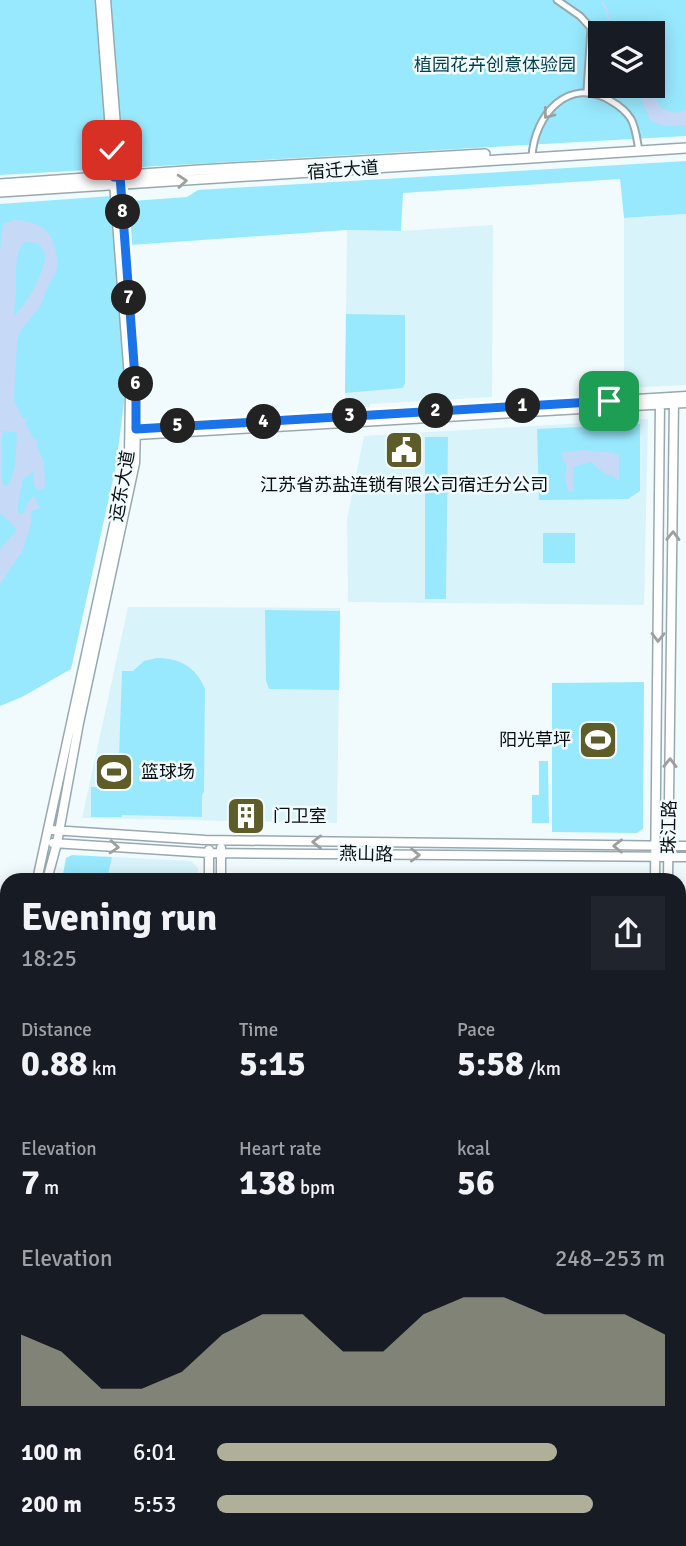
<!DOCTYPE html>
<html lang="en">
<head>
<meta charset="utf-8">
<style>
	body { margin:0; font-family:Signika,"Noto Sans SC",sans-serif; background:#20242c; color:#f1f3f6; height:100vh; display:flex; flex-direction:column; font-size:26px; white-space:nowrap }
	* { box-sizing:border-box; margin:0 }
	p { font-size:23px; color:#9ea1a6 }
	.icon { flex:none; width:38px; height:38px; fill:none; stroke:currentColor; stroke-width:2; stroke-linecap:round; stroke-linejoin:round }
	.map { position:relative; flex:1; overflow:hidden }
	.panel { position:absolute; left:0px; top:873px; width:686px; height:674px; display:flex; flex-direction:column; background:#171b24; border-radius:21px 21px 0 0; box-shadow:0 4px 18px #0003 }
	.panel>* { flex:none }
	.controls { position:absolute; left:588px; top:21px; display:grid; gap:14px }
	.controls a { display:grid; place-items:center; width:77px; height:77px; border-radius:0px; background:#171b24; box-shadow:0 4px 18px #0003; font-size:35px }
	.pin { position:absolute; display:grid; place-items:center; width:60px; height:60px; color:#fff; margin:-30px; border-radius:14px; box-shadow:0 4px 10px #0006 }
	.km { position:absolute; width:35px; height:35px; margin:-18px; border-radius:50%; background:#222; color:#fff; font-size:19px; line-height:35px; text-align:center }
	.round { display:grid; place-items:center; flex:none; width:74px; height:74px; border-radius:0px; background:#20242c }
	.overview { display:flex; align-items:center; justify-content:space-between; height:119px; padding:0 21px }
	h1 { font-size:38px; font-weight:700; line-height:52px }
	.figures { display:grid; grid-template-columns:repeat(3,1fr); gap:10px; height:119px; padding:7px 21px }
	.figures div { display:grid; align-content:center }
	.figures b { font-size:35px; font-weight:700 }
	.figures small { font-size:19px; font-weight:400 }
	.figures p { font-size:19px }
	.chart { height:196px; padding:14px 21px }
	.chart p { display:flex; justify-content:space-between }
	.chart svg { width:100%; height:126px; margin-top:7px; fill:#afaf9a; opacity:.7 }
	ul { padding:0 21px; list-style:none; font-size:23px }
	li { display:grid; grid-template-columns:112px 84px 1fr; align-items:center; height:52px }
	li i { height:18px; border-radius:9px; background:#afaf9a }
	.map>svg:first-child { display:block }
	.built { fill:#d8f3fa }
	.green { fill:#99e9fe; fill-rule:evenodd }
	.water { fill:#c6d9f7; fill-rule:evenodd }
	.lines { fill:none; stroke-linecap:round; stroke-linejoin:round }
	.stream { stroke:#c6d9f7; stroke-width:2 }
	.street-casing { stroke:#98a9ae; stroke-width:9 }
	.secondary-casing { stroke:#98a9ae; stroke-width:11 }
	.primary-casing { stroke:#98a9ae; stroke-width:12 }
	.street { stroke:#fff; stroke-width:5 }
	.secondary { stroke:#fff; stroke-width:8 }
	.primary { stroke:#fff; stroke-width:9 }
	.oneway { stroke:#9d9fa0 }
	.route-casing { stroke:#fff; stroke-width:14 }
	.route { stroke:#1a73e8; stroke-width:9 }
	.labels { text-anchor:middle; stroke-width:5; stroke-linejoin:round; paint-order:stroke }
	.park-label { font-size:18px; fill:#043f4b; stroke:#f1fbfe }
	.street-label { font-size:18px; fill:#090f11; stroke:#f1fbfe }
	.poi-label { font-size:18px; fill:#090f11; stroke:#f1fbfe; text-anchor:start }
</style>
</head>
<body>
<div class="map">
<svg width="686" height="1546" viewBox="0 0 686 1546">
	<rect width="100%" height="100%" fill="#f1fbfe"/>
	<!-- built -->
	<path class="built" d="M686,214V385L624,388V218Z
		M493,225L492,397L370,404L369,407L345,408L347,230L401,231Z
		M648,419L644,605L348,602L347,519L364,436Z
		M128,607L340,608L337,823L82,818Z
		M112,857L191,861L198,868V880H107Z"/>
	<!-- green -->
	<path class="green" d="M0,0H686V136L0,175ZM600,33H653V86H600Z
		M686,161V214L624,218L620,179L403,193L401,231L347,230L131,245L128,219L132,201L187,197L198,190Z
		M111,196L125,395L116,466L71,669L22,697L0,706V204Z
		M346,314L405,315V383L403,388L345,393Z
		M640,424V491L628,499L539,500L537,429Z
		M425,437H448L446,599H425Z
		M543,533H575V563H543Z
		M265,610L340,611L339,690L269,689L266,681Z
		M157,658C180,658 196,667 205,689L204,792L202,795V817L122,815V817H91V787H106L107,757H119L122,671H133L144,661Z
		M644,682L643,829L637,833L552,832V683Z
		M539,761H548L549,823H532V795H539Z
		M72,855L112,857L107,880H62L66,858Z
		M7,1188V1310H0V1189Z
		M679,1349H686V1378H679Z"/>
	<!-- water -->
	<path class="water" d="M630,86H642L655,97L661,108L675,113L686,110V125L665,126L651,121L641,98Z
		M14,220C35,222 50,225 55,248C60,272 57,269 47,289C44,294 44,300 41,305C33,318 21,325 17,341L14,400L22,418L28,419L25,422L34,439L38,440L37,446L44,462L45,488L38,490L34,485L33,472L23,479L17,508L19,514L24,513L28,502L34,496L40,508L32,511L31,524L23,550L0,584V549L16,531V528L0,513V251L3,224ZM24,242L38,243C42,248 45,251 45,258C44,273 26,305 15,315L14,308C20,288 10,259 24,242ZM4,431L15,432L17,435L15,467L8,486L5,487L2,480V437Z
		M584,450C596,453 608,450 619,455V481L612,475H606L591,462L573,467L574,491L569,492L564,476L567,469L561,453Z"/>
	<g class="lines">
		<!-- stream -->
		<path class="stream" d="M602,2L607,10L609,27"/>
		<!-- street casing -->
		<g class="street-casing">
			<path id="street" d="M557,0L580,16L591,28L587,91
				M532,157C534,115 569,75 611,101C618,105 626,111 631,119C636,128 637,140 639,151"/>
		</g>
		<!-- secondary casing -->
		<g class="secondary-casing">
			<path id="secondary" d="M136,429L686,396
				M136,435L686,403
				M52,830L205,840L686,846
				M53,843L209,853L686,857
				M37,880L129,456L130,391L100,0
				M47,880L57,843L79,723L135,463L137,391L106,0
				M209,880V850
				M221,880V848
				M655,880L660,401
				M668,880L674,400
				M0,1056L7,1024
				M0,1083L7,1054
				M0,1326H7
				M679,1334L686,1335
				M0,1335H7
				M679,1344H686
				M205,1546V1540
				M212,1546L213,1540
				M647,1546L648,1540
				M659,1546V1540"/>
		</g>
		<!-- primary casing -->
		<g class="primary-casing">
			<path id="primary" d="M0,184L199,170L485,154
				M0,192L686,148"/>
		</g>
		<!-- street -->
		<use href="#street" class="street"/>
		<!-- secondary -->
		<use href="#secondary" class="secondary"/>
		<!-- primary -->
		<use href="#primary" class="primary"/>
	</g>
	<!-- one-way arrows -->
	<defs><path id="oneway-chevron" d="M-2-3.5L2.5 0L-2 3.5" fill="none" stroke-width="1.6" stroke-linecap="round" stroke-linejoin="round" transform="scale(1.75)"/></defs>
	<g class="oneway">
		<use href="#oneway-chevron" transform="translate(548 114) rotate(128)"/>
		<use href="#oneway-chevron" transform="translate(182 181) rotate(-4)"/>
		<use href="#oneway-chevron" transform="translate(673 536) rotate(-89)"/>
		<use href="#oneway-chevron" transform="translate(658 637) rotate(91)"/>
		<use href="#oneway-chevron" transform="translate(670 763) rotate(-89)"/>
		<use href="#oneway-chevron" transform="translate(317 842) rotate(-179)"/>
		<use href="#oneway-chevron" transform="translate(618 846) rotate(-179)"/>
		<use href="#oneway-chevron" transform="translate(114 847) rotate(4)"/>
		<use href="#oneway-chevron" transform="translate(415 855) rotate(1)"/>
	</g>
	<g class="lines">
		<!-- route casing -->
		<g class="route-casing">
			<path id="route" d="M112,150L114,177L120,176L136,391V429L609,401"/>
		</g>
		<!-- route -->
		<use href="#route" class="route"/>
	</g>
	<!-- icons -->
	<defs>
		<g id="civic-square" transform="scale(2.0125)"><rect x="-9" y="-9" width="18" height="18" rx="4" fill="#5e5c29" stroke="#f1fbfe"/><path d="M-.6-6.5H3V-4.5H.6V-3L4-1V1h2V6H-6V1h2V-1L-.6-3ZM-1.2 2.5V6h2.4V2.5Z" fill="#fff"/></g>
		<g id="stadium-square" transform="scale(2.0125)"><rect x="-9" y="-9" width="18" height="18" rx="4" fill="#5e5c29" stroke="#f1fbfe"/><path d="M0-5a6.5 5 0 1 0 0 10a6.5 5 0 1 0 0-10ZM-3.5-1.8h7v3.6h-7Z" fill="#fff"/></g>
		<g id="building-square" transform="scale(2.0125)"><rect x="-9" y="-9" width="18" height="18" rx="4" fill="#5e5c29" stroke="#f1fbfe"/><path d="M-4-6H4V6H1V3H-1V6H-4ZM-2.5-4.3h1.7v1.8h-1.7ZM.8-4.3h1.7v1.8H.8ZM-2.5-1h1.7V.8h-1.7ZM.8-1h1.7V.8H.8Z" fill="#fff"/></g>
	</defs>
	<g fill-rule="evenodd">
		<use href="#civic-square" x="404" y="450"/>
		<use href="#stadium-square" x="598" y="740"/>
		<use href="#stadium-square" x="114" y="772"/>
		<use href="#building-square" x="246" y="816"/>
	</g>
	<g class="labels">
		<!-- park labels -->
		<g class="park-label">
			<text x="495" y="71">植园花卉创意体验园</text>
		</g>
		<!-- street labels -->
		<g class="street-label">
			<text transform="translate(343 170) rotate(-4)" y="6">宿迁大道</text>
			<text transform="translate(122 486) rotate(-80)" y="6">运东大道</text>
			<text transform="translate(669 827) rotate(-89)" y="6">珠江路</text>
			<text transform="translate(366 854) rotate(1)" y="6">燕山路</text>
		</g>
		<!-- poi labels -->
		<g class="poi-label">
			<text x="404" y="491" text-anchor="middle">江苏省苏盐连锁有限公司宿迁分公司</text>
			<text x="571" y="746" text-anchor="end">阳光草坪</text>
			<text x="141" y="778">篮球场</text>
			<text x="273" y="822">门卫室</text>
		</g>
	</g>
</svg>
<div class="controls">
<a><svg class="icon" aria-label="layers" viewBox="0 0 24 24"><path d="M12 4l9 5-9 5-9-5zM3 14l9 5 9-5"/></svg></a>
</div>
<div class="pin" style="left:609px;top:401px;background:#1e9e55"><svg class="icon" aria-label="arrive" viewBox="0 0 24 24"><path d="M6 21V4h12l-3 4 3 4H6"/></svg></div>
<div class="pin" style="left:112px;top:150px;background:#d93025"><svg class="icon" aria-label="check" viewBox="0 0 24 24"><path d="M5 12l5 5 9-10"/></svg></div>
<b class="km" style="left:523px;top:406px">1</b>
<b class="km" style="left:436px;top:411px">2</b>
<b class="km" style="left:350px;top:416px">3</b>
<b class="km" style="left:264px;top:422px">4</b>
<b class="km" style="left:178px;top:426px">5</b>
<b class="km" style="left:136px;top:384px">6</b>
<b class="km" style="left:129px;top:298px">7</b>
<b class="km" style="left:123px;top:212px">8</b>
<section class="panel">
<div class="overview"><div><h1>Evening run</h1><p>18:25</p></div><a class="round"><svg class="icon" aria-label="share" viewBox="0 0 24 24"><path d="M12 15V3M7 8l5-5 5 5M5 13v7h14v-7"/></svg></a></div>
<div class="figures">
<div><p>Distance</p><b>0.88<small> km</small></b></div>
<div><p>Time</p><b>5:15</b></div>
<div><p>Pace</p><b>5:58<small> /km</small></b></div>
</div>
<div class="figures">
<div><p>Elevation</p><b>7<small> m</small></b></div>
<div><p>Heart rate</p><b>138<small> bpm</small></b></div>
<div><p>kcal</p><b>56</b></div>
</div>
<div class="chart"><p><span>Elevation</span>248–253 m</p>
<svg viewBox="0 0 160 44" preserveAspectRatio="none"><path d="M0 44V19L10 25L20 38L30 38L40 32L50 19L60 12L70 12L80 25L90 25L100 12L110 6L120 6L130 12L140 12L150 12L160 19V44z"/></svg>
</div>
<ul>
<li><b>100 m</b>6:01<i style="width:76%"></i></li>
<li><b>200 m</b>5:53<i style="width:84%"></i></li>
</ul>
</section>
</div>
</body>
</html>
